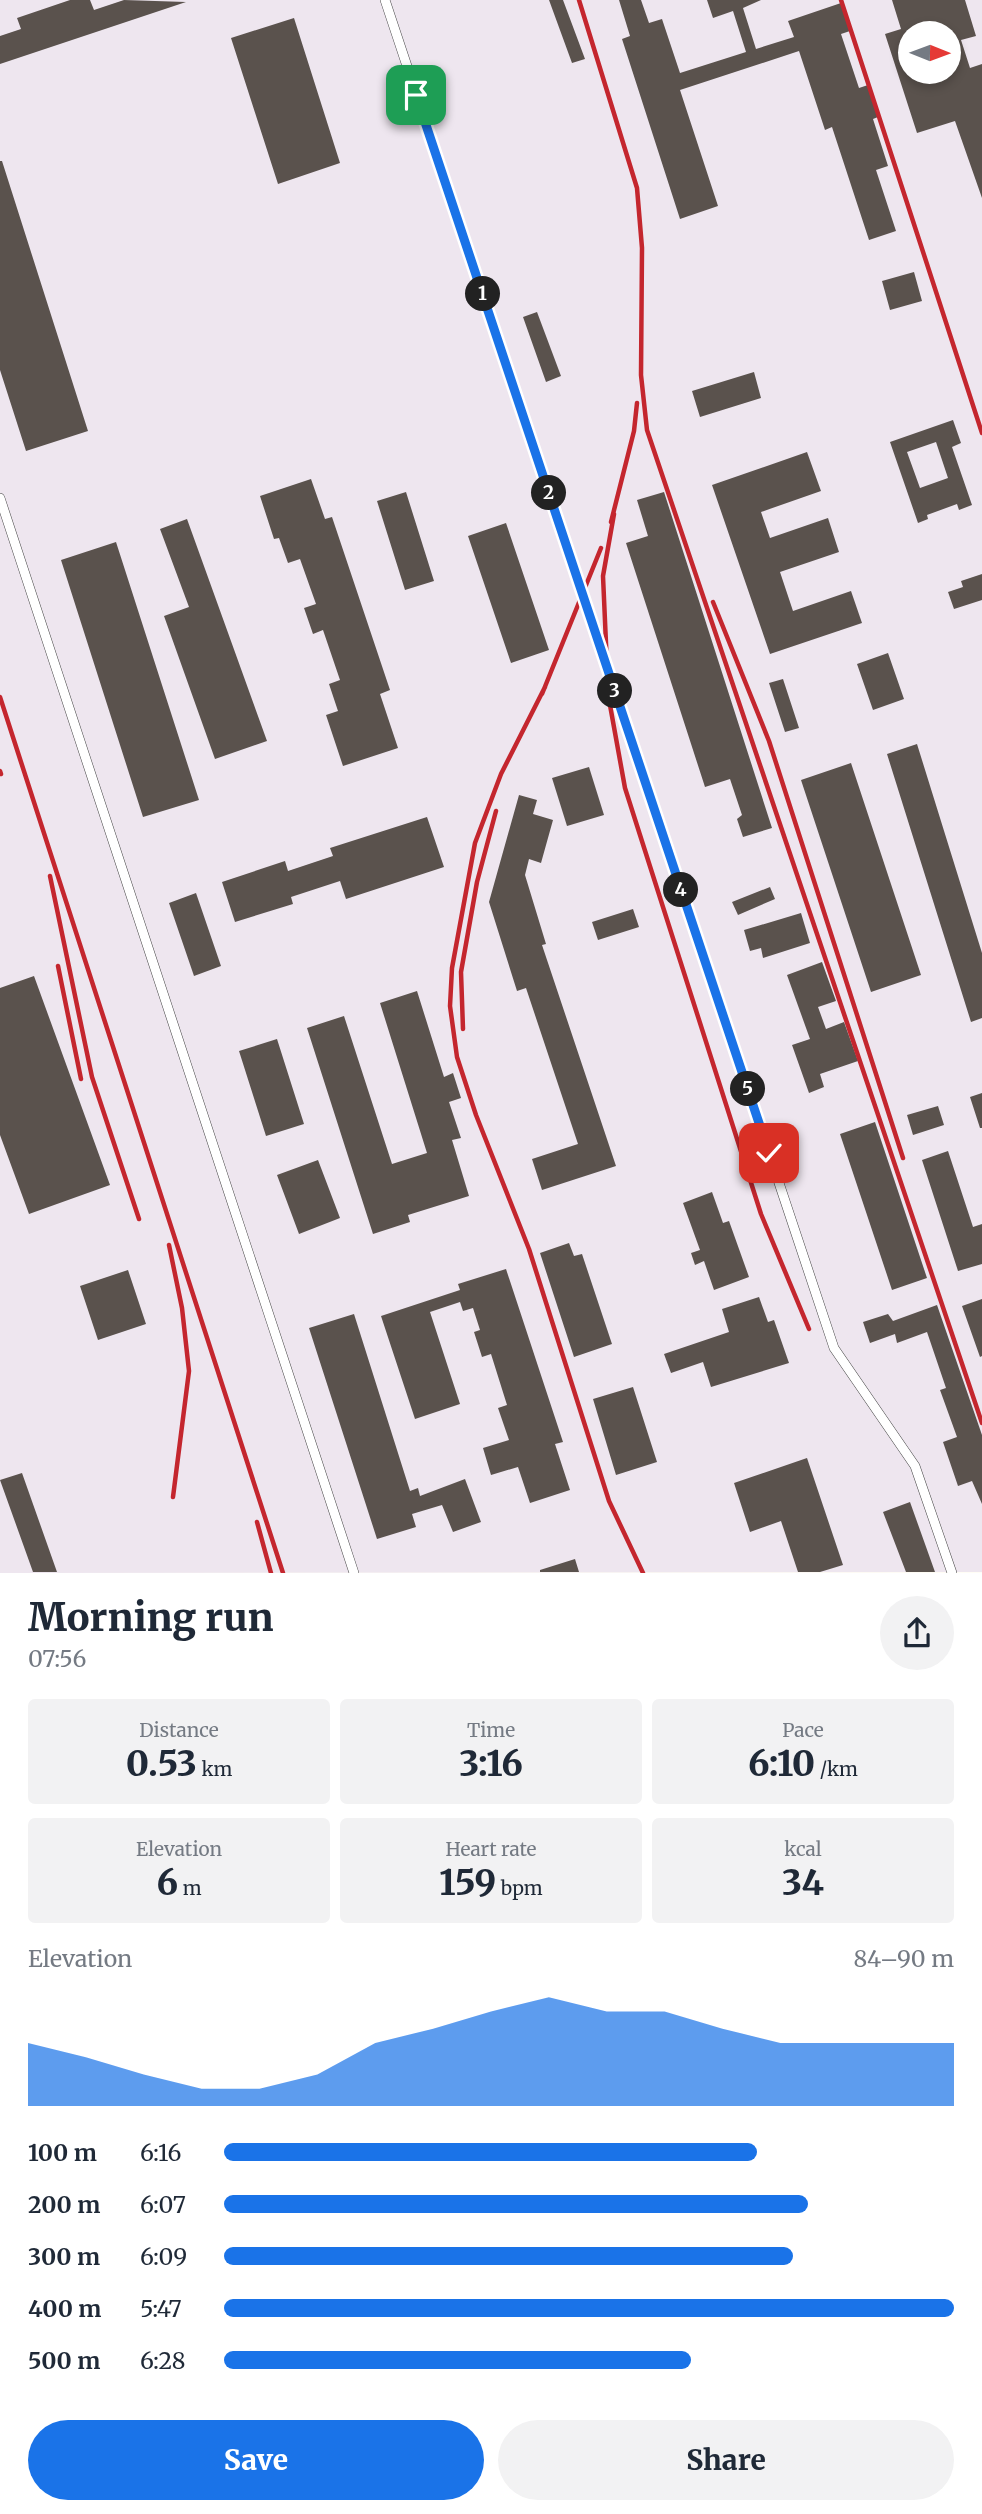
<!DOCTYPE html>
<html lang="en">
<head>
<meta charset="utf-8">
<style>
	body { margin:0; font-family:Merriweather,serif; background:#f2f2f3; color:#1f2937; height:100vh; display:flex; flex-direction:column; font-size:26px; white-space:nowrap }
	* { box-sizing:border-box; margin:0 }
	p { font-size:23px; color:#747a83 }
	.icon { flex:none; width:38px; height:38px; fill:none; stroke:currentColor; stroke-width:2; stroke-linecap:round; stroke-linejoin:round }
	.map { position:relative; height:1573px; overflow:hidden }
	.details { display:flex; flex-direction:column; background:#fff; flex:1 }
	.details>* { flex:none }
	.needle { width:46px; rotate:91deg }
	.fabs { position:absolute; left:898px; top:21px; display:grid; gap:14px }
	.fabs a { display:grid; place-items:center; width:63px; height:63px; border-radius:50%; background:#fff; box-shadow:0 4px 10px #0003; font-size:35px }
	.pin { position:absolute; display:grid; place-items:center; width:60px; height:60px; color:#fff; margin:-30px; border-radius:14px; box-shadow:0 4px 10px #0006 }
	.km { position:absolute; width:35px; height:35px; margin:-18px; border-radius:50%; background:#222; color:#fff; font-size:19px; line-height:35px; text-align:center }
	.round { display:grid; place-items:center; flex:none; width:74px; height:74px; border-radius:37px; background:#f2f2f3 }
	.headline { display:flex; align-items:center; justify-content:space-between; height:119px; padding:0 28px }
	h1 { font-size:38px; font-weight:800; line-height:52px }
	.stats { display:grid; grid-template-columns:repeat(3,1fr); gap:10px; height:119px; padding:7px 28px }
	.stats div { display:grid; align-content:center; border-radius:7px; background:#f2f2f3; text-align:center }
	.stats b { font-size:35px; font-weight:800 }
	.stats small { font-size:19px; font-weight:400 }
	.stats p { font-size:19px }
	.chart { height:196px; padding:14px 28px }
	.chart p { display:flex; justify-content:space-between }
	.chart svg { width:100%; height:126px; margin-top:7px; fill:#1a73e8; opacity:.7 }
	.cta { display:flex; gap:14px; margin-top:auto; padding:14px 28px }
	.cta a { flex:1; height:80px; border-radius:42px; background:#1a73e8; color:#fff; font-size:28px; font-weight:800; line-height:80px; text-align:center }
	.cta a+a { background:#f2f2f3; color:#1f2937 }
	ul { padding:0 28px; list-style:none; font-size:23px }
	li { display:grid; grid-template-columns:112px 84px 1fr; align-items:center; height:52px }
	li i { height:18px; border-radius:9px; background:#1a73e8 }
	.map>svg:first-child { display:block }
	.industrial { fill:#eee6ef; fill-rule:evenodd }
	.building { fill:#5a524d; fill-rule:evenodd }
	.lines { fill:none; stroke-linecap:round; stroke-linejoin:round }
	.service-casing { stroke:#444; stroke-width:10 }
	.service { stroke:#fff; stroke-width:9 }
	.rail { stroke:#c4262e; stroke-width:4.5 }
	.route-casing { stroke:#fff; stroke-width:14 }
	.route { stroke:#1a73e8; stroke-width:9 }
</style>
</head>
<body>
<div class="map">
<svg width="982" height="1573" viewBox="0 0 982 1573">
	<rect width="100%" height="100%" fill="#fffdf5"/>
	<!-- industrial -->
	<path class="industrial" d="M0,0H982V1572L0,1573ZM910,33H948V72H910Z"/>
	<!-- building -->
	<path class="building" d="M70,0H90L94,10L124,0L186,2L0,64V36L21,29L17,18Z
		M549,0H563L585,59L572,63Z
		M619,0H641L649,23L662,19L680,73L746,52L733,11L713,18L707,0H761L743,8L756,49L794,37L788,21L841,3L850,31L841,34L859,88L868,85L878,117L873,119L888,166L876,170L896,231L869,240L832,127L825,130L799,51L680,90L718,206L680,219L622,39L630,36Z
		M892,0H965L976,36L961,40L970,68L982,64V198L955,121L917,133L885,34L901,29ZM910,33H948V72H910Z
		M294,18L340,163L278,184L231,38Z
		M0,161H2L88,431L26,451L0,370Z
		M914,272L922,301L890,310L882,281Z
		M537,312L561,376L546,382L523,317Z
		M754,372L761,398L700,417L692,391Z
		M953,420L961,443L952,447L972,505L959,510L957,504L927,515L928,519L918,523L890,442ZM936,442L948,478L920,488L907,452Z
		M807,452L821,491L761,512L770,538L828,518L839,552L780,572L793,611L851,591L862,623L770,654L712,485Z
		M311,479L325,519L332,517L390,690L380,694L398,748L343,766L326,715L338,711L329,684L340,680L323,630L313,634L304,608L316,604L300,559L288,563L279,538L274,539L260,496Z
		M406,492L434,581L405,590L377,501Z
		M664,492L772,828L743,837L737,819L742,815L730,779L705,787L626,543L648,536L637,500Z
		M187,519L267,741L215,759L164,616L189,607L160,529Z
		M506,523L549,650L511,663L468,536Z
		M116,542L199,800L143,817L61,560Z
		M982,574V600L954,609L948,592L963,587L961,581Z
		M888,653L904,699L873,710L857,664Z
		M783,679L799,728L785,732L769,683Z
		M917,744L982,953V1018L971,1022L887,754Z
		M851,763L921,975L871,992L801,780Z
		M589,767L604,815L567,826L552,778Z
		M519,795L537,800L533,814L553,820L541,863L529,859L525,875L546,944L542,945L616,1166L542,1190L532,1159L578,1144L526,988L517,991L489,902Z
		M427,817L444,867L346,899L340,881L291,897L293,904L235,922L222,882L285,861L288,871L333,856L330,848Z
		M770,887L775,899L738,915L732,902Z
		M196,893L221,966L194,976L169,903Z
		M633,909L639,927L598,940L592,922Z
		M801,913L810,943L763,958L761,948L750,951L744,930Z
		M822,962L836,1001L818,1007L826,1029L844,1022L858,1061L820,1074L824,1087L809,1093L792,1045L810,1039L787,975Z
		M34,976L110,1185L29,1214L0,1135V988Z
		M417,991L444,1077L453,1073L461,1098L449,1102L461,1138L452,1140L469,1196L408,1215L410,1222L373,1234L307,1028L344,1016L392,1164L427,1153L380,1003Z
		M277,1039L304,1124L266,1136L239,1051Z
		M982,1093V1128H980L970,1097Z
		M938,1106L944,1125L913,1135L907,1115Z
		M875,1122L927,1278L892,1290L840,1134Z
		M948,1151L973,1227L982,1224V1264L958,1271L922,1160Z
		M318,1160L340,1218L299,1234L277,1175Z
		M712,1192L723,1223L729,1221L749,1277L714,1290L704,1261L695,1265L691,1253L700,1250L683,1203Z
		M569,1243L574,1256L582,1254L612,1344L574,1357L540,1253Z
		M506,1269L563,1442L555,1444L570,1490L530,1503L518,1467L491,1475L483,1448L509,1440L498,1408L507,1405L491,1354L482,1357L474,1332L480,1330L473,1308L463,1311L460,1302L430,1312L460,1404L415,1419L381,1316L460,1290L458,1284Z
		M128,1270L146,1324L98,1340L80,1286Z
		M759,1297L768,1322L774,1320L789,1363L711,1387L703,1362L671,1373L664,1354L729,1332L722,1309Z
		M982,1299V1356L980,1357L962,1306Z
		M937,1305L982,1435V1504L972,1481L958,1486L943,1442L957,1437L940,1390L946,1388L927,1332L897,1343L895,1334L870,1343L863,1322L888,1314L893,1321Z
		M354,1314L410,1491L418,1488L420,1496L465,1479L481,1522L453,1532L442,1505L412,1514L416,1527L377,1539L309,1328Z
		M633,1387L657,1462L616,1475L593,1399Z
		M807,1458L843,1565L820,1572H798L781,1521L750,1532L734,1483Z
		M22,1473L57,1572H33L0,1480Z
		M910,1502L935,1572H906L883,1512Z
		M575,1559L579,1572H540V1570Z"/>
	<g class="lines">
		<!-- service casing -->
		<g class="service-casing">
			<path id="service" d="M385,0L834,1348L915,1466L952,1573
				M0,498L354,1573"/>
		</g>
		<!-- service -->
		<use href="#service" class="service"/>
		<!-- rail -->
		<path class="rail" d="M579,0L637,188L642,248L641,375L647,430L982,1423
			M841,0L982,433
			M614,514L603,576L607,666L608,694L625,788L761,1214L809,1329
			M611,522L634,431L637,403
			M713,602L769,741L903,1158
			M545,687L501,774L475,843L452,968L450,1006L457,1057L476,1115L529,1249L609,1501L643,1573
			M542,694L601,548
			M0,697L283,1573
			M0,771L1,774
			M50,876L92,1077L139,1219
			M58,966L81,1079
			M463,1029L461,972L477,882L496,811
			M169,1245L182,1308L189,1371L173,1497
			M257,1522L271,1573"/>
	</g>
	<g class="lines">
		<!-- route casing -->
		<g class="route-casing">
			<path id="route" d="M416,95L769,1153"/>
		</g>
		<!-- route -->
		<use href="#route" class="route"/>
	</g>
</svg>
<div class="fabs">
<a><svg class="needle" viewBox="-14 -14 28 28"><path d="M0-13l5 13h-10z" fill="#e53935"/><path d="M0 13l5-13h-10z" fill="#747a83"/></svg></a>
</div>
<div class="pin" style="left:416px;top:95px;background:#1e9e55"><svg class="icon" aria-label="arrive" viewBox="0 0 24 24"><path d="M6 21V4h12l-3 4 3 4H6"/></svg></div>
<div class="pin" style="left:769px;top:1153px;background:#d93025"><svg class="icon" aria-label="check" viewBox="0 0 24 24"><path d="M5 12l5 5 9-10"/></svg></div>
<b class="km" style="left:483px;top:294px">1</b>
<b class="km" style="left:549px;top:493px">2</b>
<b class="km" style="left:615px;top:691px">3</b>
<b class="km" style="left:681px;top:890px">4</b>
<b class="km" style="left:748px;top:1089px">5</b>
</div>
<section class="details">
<div class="headline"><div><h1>Morning run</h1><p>07:56</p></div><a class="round"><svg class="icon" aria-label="share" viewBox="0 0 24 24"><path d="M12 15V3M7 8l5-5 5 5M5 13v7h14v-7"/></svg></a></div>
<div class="stats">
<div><p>Distance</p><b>0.53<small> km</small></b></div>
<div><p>Time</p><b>3:16</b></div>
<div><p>Pace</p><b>6:10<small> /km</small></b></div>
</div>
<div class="stats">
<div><p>Elevation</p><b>6<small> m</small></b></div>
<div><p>Heart rate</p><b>159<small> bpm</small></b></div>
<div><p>kcal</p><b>34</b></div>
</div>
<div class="chart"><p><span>Elevation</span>84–90 m</p>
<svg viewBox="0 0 160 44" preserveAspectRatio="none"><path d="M0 44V22L10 27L20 33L30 38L40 38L50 33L60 22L70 17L80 11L90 6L100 11L110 11L120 17L130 22L140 22L150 22L160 22V44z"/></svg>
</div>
<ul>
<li><b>100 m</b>6:16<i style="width:73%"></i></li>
<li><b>200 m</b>6:07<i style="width:80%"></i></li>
<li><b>300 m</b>6:09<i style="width:78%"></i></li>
<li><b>400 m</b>5:47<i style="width:100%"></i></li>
<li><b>500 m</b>6:28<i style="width:64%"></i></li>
</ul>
<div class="cta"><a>Save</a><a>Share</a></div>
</section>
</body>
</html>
